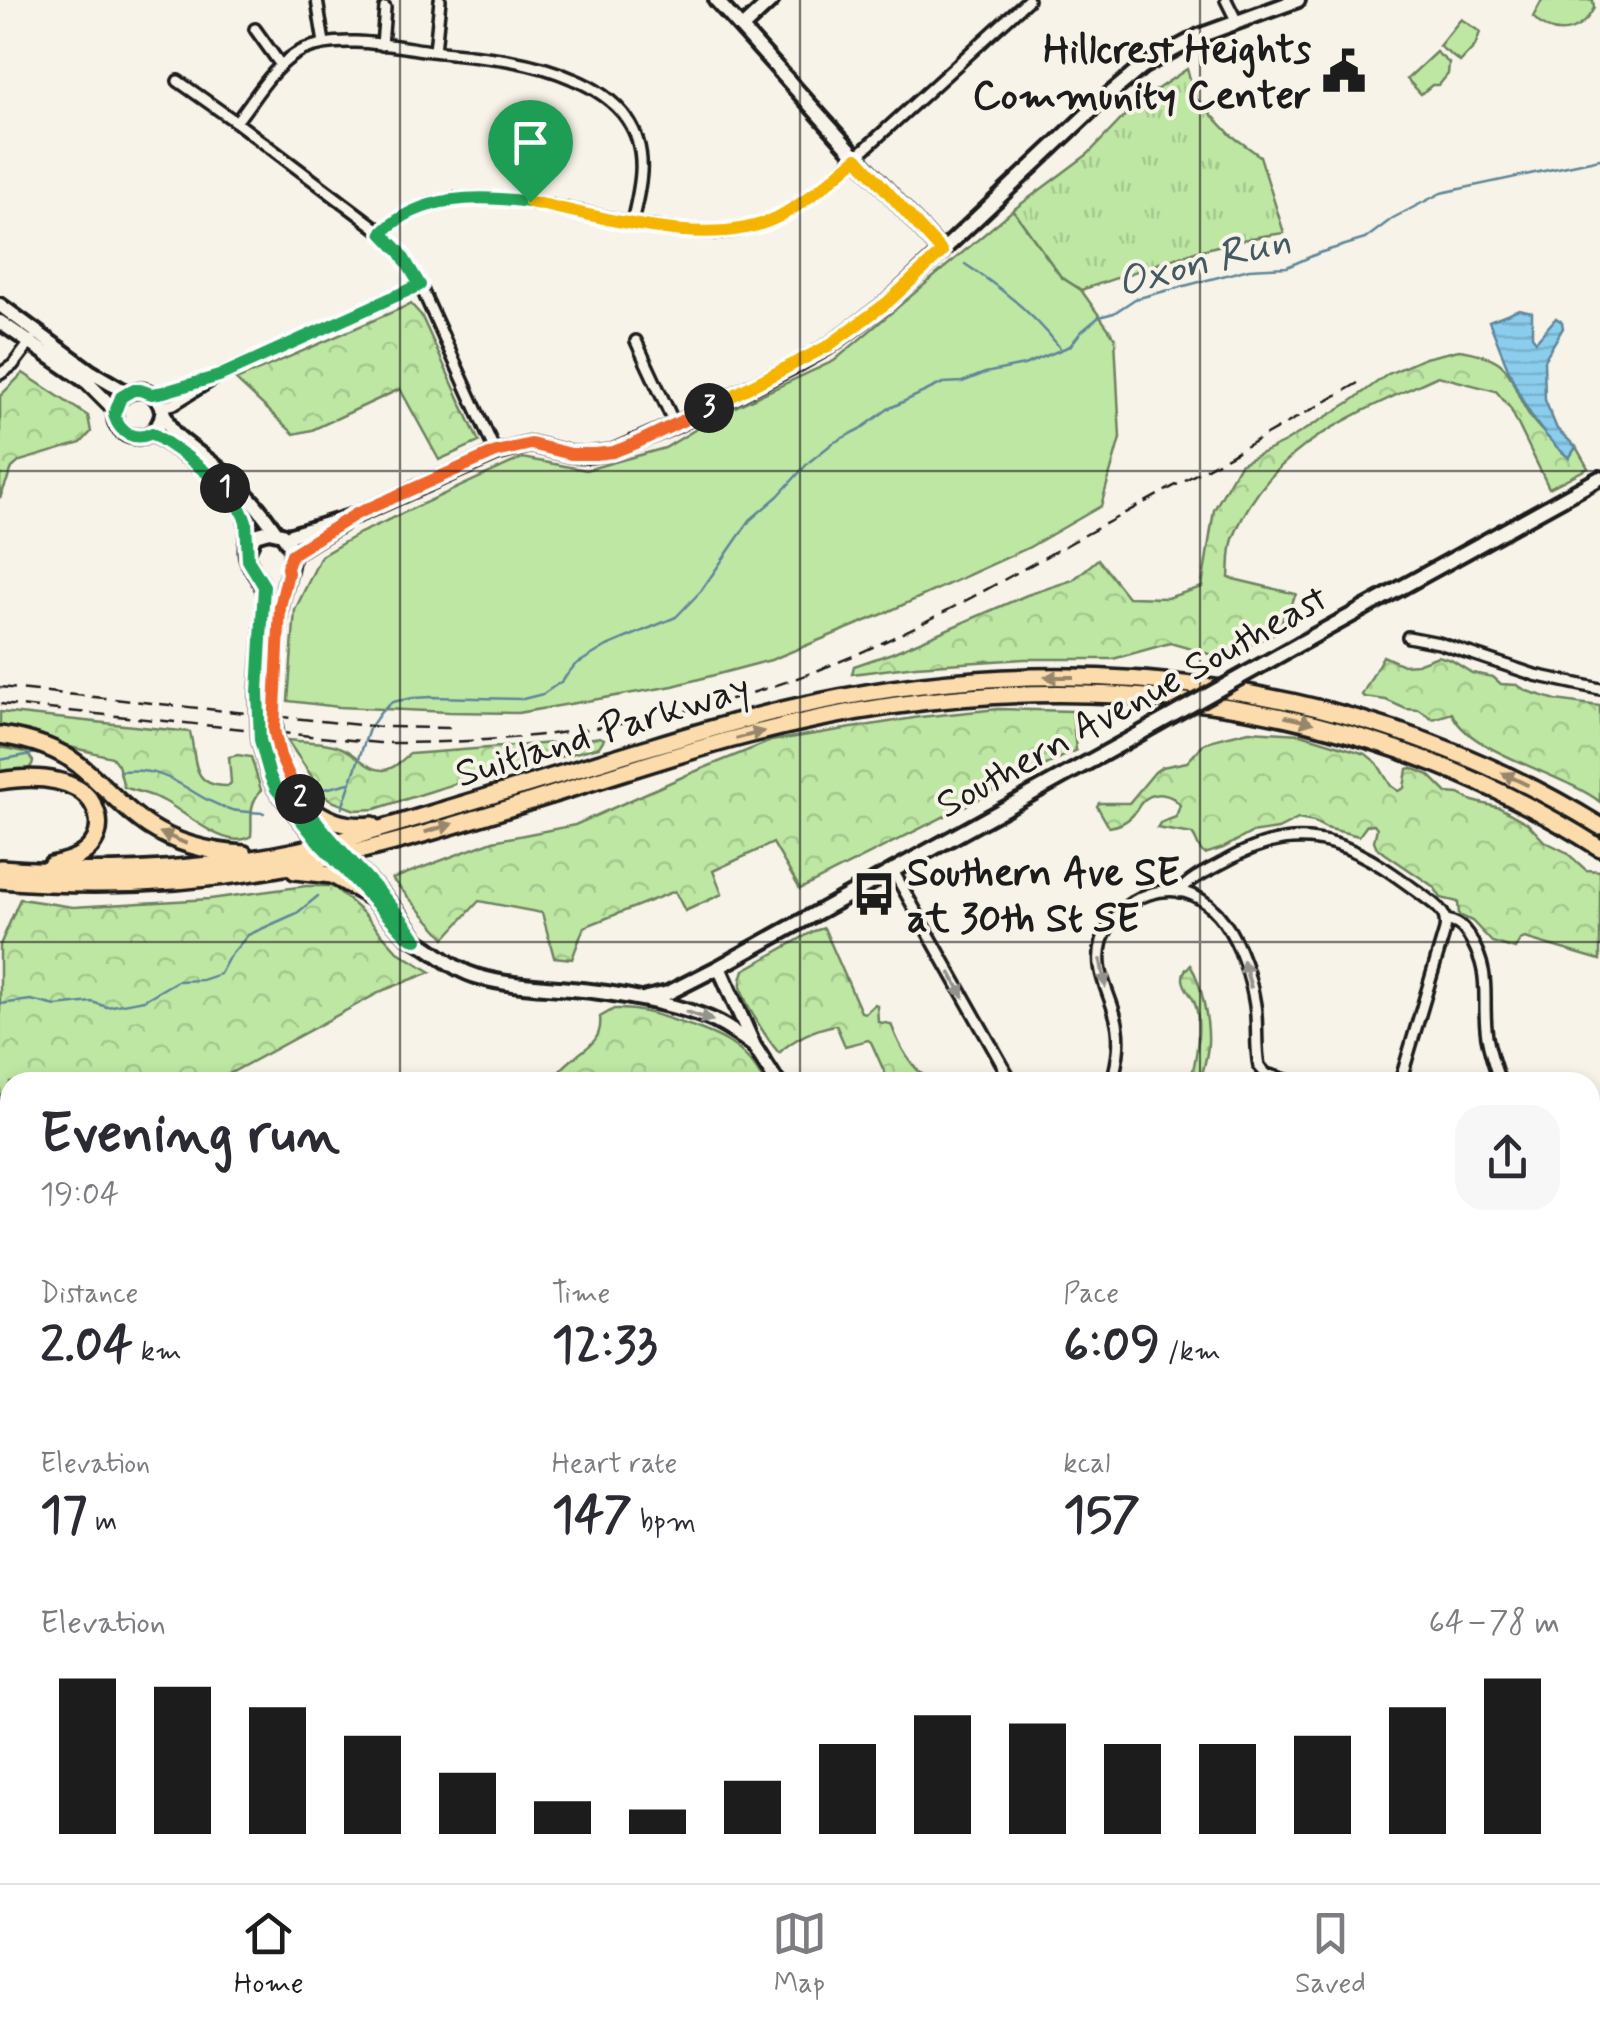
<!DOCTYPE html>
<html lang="en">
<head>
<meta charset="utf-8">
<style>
	body { margin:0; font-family:Mynerve,sans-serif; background:#f7f7f7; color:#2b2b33; height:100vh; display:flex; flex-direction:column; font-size:38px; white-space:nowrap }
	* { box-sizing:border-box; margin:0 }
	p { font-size:32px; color:#7c7c81 }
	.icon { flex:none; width:55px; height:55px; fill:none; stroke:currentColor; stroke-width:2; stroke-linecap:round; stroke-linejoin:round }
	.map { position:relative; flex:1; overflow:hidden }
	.sheet { position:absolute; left:0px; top:1072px; width:1600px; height:812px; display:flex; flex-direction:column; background:#fff; border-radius:30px 30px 0 0; box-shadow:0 5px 15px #0003 }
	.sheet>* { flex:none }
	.pin { position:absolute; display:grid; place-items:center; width:85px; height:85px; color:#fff; margin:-102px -42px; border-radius:50% 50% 50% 0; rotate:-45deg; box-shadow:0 0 10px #0007 }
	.pin .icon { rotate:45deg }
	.km { position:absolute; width:50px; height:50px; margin:-25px; border-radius:50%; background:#222; color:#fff; font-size:28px; line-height:50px; text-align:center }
	.round { display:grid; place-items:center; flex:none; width:105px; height:105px; border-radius:30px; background:#f7f7f7 }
	.overview { display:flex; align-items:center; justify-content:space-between; height:170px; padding:0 40px }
	h1 { font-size:55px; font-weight:700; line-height:75px }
	.figures { display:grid; grid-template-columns:repeat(3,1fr); gap:15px; height:170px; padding:10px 40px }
	.figures div { display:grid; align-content:center }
	.figures b { font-size:50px; font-weight:700 }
	.figures small { font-size:28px; font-weight:400 }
	.figures p { font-size:28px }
	.chart { height:280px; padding:20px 40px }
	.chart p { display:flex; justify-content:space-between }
	.chart svg { width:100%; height:180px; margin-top:10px; stroke:#1c1c1c; stroke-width:6 }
	.menu { display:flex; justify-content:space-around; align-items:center; height:140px; border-top:2px solid #e1e1e2; background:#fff; font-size:28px; color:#7c7c81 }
	.menu a { display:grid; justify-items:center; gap:5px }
	.menu .current { color:#1c1c1c }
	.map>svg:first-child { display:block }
	.built { fill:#eedccd }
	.grass { fill:url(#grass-tufts); stroke:#6d8260; stroke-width:2.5 }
	.forest { fill:url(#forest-crowns); stroke:#6d8260; stroke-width:2.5 }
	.green { fill:#bee7a3; stroke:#6d8260; stroke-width:2.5 }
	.water { fill:url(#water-rules); stroke:#5f8699; stroke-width:2.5 }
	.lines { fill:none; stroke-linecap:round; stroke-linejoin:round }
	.stream { stroke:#5f8699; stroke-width:2.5 }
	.street-casing { stroke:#1c1c1c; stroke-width:16 }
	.secondary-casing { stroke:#1c1c1c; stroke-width:20 }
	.highway-casing { stroke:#1c1c1c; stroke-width:22 }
	.street { stroke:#f7f3e8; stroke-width:9 }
	.secondary { stroke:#f7f3e8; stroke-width:12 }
	.highway { stroke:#fcdcac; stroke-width:15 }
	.rail { stroke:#1c1c1c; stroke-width:2.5; stroke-dasharray:15 8; stroke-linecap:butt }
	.secondary-bridge-casing { stroke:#1c1c1c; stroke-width:20; stroke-linecap:butt }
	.secondary-bridge { stroke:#f7f3e8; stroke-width:12 }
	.oneway { fill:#97866b }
	.oneway2 { fill:#94928c }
	.split-1-casing { stroke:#fff; stroke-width:20 }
	.split-2-casing { stroke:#fff; stroke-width:20 }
	.split-3-casing { stroke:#fff; stroke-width:20 }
	.split-4-casing { stroke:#fff; stroke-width:20 }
	.split-1 { stroke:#22a559; stroke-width:12 }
	.split-2 { stroke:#22a559; stroke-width:12 }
	.split-3 { stroke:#f0652b; stroke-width:12 }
	.split-4 { stroke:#f5b400; stroke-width:12 }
	.grid { fill:none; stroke:#1c1c1c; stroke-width:2.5; stroke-opacity:0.55 }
	.labels { text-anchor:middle; stroke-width:8; stroke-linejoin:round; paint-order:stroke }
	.poi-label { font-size:40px; font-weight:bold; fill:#1c1c1c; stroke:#f7f3e8; text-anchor:end }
	.street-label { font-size:40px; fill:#1c1c1c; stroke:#f7f3e8 }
	.water-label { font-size:42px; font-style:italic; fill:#435a65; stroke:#f7f3e8 }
</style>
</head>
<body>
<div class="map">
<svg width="1600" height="1883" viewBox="0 0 1600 1883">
	<defs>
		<pattern id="grass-tufts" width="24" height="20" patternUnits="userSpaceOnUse" patternTransform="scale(2.5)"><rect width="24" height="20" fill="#bee7a3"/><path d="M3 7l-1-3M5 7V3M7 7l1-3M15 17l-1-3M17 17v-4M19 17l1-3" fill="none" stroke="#a3c68c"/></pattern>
		<pattern id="forest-crowns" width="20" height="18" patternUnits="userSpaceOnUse" patternTransform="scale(2.5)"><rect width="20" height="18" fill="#bee7a3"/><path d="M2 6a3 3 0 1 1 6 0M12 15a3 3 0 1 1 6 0" fill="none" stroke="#a3c68c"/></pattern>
		<pattern id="water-rules" width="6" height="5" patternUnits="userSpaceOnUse" patternTransform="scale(2.5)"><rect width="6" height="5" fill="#8bcdec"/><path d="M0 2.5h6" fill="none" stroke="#77afca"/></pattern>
	</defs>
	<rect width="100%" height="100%" fill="#f7f3e8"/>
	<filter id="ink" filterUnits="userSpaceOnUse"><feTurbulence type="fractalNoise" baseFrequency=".01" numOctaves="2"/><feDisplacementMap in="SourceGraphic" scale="20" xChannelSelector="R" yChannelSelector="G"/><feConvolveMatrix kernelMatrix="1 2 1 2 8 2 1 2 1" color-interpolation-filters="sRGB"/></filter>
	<g filter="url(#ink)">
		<!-- built -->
		<path class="built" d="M1600,1199V1349L1590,1359V1202Z
			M415,1875H610L616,1877L615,1883H412Z"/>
		<!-- grass -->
		<path class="grass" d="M1187,69L1196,98L1231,135L1260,156L1284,233C1211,242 1151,267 1081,290L1061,277L1013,210L1088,154L1138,102Z"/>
		<!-- forest -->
		<path class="forest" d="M411,304L421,315L479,442L439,460L400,389L312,430L294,434L236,380Z
			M1459,350C1524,359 1503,383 1535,423C1545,435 1558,447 1569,458L1576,447L1588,468L1549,488L1510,408L1496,391L1438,376C1354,415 1269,445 1233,539C1229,551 1230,565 1229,578L1296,594L1277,632L1223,658L1170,643L1113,659H1024L916,666L852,674L854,666L892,653L1027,595L1073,580L1098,559L1128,597L1167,598L1202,587L1214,510L1240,464L1285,442L1350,402L1388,374L1425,358Z
			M23,373L88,416L91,432L81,443L20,461L12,468L0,498V396Z
			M1383,656L1403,665L1417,664L1438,656L1451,660L1472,673L1493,677L1501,684L1517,685L1527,691L1556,700L1600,706V802C1565,774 1465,751 1452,713L1433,719L1419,710L1406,709L1386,700L1364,697L1362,695Z
			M998,709L1072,711L1076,750L800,889L773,843L713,871L722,894L685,911L675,891L584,927L572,959L554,957L542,913L479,901L445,938L392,879L493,841L575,825L689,774L771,741L920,717Z
			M0,712L190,732C197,757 189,787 228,786L231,783L229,757L238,755L251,757L261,790C247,808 253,816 251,836C227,852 185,812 164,801C151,794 138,792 124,787L118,765L112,757L70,747L40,734L0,726Z
			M1249,731L1301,734L1366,754L1377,763L1391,786L1398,791L1404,788L1407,769L1412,768L1429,775L1447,793L1459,794L1473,801L1500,808L1527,823L1544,841L1566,852L1586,870L1600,871V960L1525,938L1520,940L1515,949L1492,942L1472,921L1459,915L1458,902L1441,898L1434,887L1377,848L1374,841L1377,828L1374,824L1367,825L1359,836L1326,828L1314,822L1298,819L1278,829L1251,833L1223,848L1205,854C1197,850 1198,840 1192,834L1157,828L1160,823L1176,817L1180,805C1171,793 1154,790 1142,802C1138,806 1136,812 1132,816C1125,823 1118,826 1109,827L1097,806L1099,803H1129L1155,772L1162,767L1187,762L1203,745L1213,740Z
			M600,737L604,739L599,747L454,784L375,809L355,810L334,802L325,796L287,740C305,742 326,741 342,748C357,753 367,771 384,770C395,769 402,759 410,754L566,742Z
			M0,747L26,752L33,761C31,775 12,773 0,775Z
			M306,886H333L362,912L398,952L431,972L384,990L214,1082H10V1139L0,1097V945L20,899L73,907L210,899Z
			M824,928L861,1012L865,1013L875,1004L877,1005L878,1022L891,1024C900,1048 911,1068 932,1082H889L871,1042L868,1040L845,1046L836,1025C816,1028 793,1039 779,1053C767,1039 745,1005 741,987C740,980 742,976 744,970L814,931Z
			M1190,965C1202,983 1209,1022 1208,1043C1208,1055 1203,1070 1200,1082H1190C1196,1061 1203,1022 1194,1001C1191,993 1184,989 1183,979C1183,971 1185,971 1190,965Z
			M614,1009C636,1008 656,1014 676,1021C715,1033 745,1044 764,1082H550C556,1076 561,1069 568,1063C584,1048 603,1043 600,1017Z
			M10,1373V1585L0,1568V1379Z"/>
		<!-- green -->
		<path class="green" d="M1542,0H1593L1594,8C1580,34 1554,40 1533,17Z
			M1461,19L1480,32L1475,46L1460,62L1439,46Z
			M1436,52L1449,63L1448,74L1439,85H1432L1421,94L1407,79Z
			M1013,210L1061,277L1081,290L1115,338L1120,438L1101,506L1028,548L883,614L771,660L673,686L518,713L449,712L339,707L288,701L295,610L321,556L360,533L522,458L586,470L665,448L724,412L834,361Z"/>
		<!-- water -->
		<path class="water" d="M1519,309L1532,312V336L1536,341L1556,318L1562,322L1563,328L1544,360L1545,400L1557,429L1576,447L1569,458C1523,421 1511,374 1489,321Z"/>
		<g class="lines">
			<!-- stream -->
			<path class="stream" d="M965,264C1000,287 1035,314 1060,348
				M0,760L37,753
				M121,771C175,766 187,797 232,810C242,812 254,812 264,813
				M321,790L349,783
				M342,808L369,729L381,712L392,702L413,698L431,697L523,699L543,694L562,681L575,665L607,646L676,617L701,591L750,520L778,496L809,462L833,443L862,428L888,409L943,383L962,382L985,373L1024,365L1070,346L1081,332L1099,317L1114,313L1135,299L1249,269L1287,267L1319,253L1365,239L1393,218L1441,193L1600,159
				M0,1004L31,1000L56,1006L92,1002L107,1007L144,1000L177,981L202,980L220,974L229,957L248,935L297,913L318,896"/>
			<!-- street casing -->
			<g class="street-casing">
				<path id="street" d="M317,0L324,43
					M1226,0L1237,22
					M255,29L280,64
					M382,45L385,8
					M435,51L440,0
					M178,81L236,122L383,233L404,259L420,285L496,453
					M236,122C256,97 273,64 303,50C339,34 393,46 431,51C479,56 528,59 573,79C593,87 615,101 627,119C650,152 640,188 632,222
					M383,233C466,145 637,251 741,230C772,224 797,206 822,188L1028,0
					M636,341L675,425
					M0,374L13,365L32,340
					M152,395L207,380
					M161,407L174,404L219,376L420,285
					M1408,637L1439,643L1535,675L1600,689
					M892,869L1012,1082
					M1179,892C1191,878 1208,871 1224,862C1311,812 1363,850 1434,904C1443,912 1447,917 1445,930L1400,1082
					M1446,920C1459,923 1463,927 1470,938C1493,976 1481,998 1487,1037C1490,1053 1495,1068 1500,1082
					M1112,1082C1118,1060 1122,1038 1115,1015C1108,989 1094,970 1102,941C1109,920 1127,901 1149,894C1216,873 1247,953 1255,1005C1258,1025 1255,1046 1259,1066L1266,1074L1293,1082
					M0,1593L10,1611
					M1590,1671L1600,1665
					M0,1860L10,1863
					M50,1875L78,1883
					M672,1875L716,1883
					M1457,1875L1463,1883
					M180,1883L182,1875
					M348,1883L351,1875
					M748,1883L753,1875
					M889,1883L893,1875
					M1151,1883L1163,1875"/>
			</g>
			<!-- secondary casing -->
			<g class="secondary-casing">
				<path id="secondary" d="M716,0L942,252
					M742,28L772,0
					M0,305L91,372L127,393
					M0,322L87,382L115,410
					M162,413C157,450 110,440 115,410C118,393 138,385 152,394C164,402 163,422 175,434C188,447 204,456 218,468C240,486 260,508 276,532
					M152,433C181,452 239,487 247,523C250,536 243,550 249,562C254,575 264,581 265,597L258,693L260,740L270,776L276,789L321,845L406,935C433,947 449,969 479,977C510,986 540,986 571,989C612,992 678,1004 715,1021C729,1028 742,1037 754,1046
					M287,539L291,535L356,515L496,453L531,444L571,454L587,455L613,452L675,425L799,363L829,346L888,302L1099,103L1142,67L1199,36L1298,0
					M249,548L255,535L269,531L282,534L292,549C292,569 283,588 280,608C275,643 274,681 274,717C273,809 367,864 413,934
					M292,554L341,524
					M1301,643L1600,478
					M719,967L754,1046L777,1082
					M646,998L668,993L719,967L1123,743
					M0,1363L10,1357
					M1590,1380L1600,1369
					M1590,1447L1600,1450
					M1055,1875L1057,1883
					M1428,1883L1431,1875"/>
			</g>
			<!-- highway casing -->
			<g class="highway-casing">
				<path id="highway" d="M0,735C28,739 56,747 79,765C103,784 123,809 149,826C178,845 211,852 244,854
					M0,781C25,777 55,776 78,789C99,802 107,832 87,850C77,859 64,862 51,865
					M302,802C325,820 344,828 372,825
					M0,868C117,877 236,869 350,838C437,812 524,786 610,759C678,739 745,717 814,703C1082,646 1365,681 1600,826
					M295,871L332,875L369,896
					M0,880C97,888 194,884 290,866C439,838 582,781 729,740C1027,658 1335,679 1600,848
					M0,1148L10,1176
					M19,1883L21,1875"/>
			</g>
			<!-- street -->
			<use href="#street" class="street"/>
			<!-- secondary -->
			<use href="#secondary" class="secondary"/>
			<!-- highway -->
			<use href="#highway" class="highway"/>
			<!-- rail -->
			<path class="rail" d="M0,687L321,721L382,727L453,728
				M0,704L379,743C523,744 667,725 803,676C898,641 985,590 1074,541C1169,489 1264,437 1358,383"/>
			<!-- secondary-bridge casing -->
			<g class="secondary-bridge-casing">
				<path id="secondary-bridge" d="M1123,743L1301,643"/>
			</g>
			<!-- secondary-bridge -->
			<use href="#secondary-bridge" class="secondary-bridge"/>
		</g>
		<!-- one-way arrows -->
		<defs><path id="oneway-solid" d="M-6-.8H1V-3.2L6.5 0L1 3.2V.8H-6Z" transform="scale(2.5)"/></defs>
		<g class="oneway">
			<use href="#oneway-solid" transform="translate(1059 677) rotate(180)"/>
			<use href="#oneway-solid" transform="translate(1299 720) rotate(13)"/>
			<use href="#oneway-solid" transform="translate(750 735) rotate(-15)"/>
			<use href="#oneway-solid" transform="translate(1515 779) rotate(-154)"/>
			<use href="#oneway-solid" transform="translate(439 828) rotate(-17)"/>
			<use href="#oneway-solid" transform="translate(173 838) rotate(-157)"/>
		</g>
		<g class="oneway2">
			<use href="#oneway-solid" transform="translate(1103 973) rotate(80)"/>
			<use href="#oneway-solid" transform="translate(1247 974) rotate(-106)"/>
			<use href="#oneway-solid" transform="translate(957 985) rotate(61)"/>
			<use href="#oneway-solid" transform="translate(699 1016) rotate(19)"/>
		</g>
	</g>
	<g class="lines" filter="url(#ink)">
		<!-- split-1 casing -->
		<g class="split-1-casing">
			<path id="split-1" d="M225,488L186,456L152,433C134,442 120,433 114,415L121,397L133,390H140L152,394L164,392L219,376L420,285L400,252L382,233C420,194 480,195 530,202"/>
		</g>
		<!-- split-2 casing -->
		<g class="split-2-casing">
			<path id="split-2" d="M225,488L239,506L246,521L248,560L264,586L258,692L260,740L270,776L276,789L321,845L406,935L417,940C383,889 335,850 300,799"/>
		</g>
		<!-- split-3 casing -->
		<g class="split-3-casing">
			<path id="split-3" d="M300,799L280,756L274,730L280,607L288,573L287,568L292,554L356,514L496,452L531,444L571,454H596L613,452L634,444L709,408"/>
		</g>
		<!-- split-4 casing -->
		<g class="split-4-casing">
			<path id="split-4" d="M530,202C602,216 710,252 778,217C807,202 832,179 857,158L942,252L888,302L828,346L709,408"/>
		</g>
		<!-- split-1 -->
		<use href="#split-1" class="split-1"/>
		<!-- split-2 -->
		<use href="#split-2" class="split-2"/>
		<!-- split-3 -->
		<use href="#split-3" class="split-3"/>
		<!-- split-4 -->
		<use href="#split-4" class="split-4"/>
	</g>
	<!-- grid -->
	<path class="grid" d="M400,0V1082M800,0V1082M1200,0V1082M0,471H1600M0,942H1600M0,1412H10M1590,1412H1600M400,1875V1883M800,1875V1883M1200,1875V1883"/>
	<!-- icons -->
	<defs>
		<g id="civic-bare" transform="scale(3.45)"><path d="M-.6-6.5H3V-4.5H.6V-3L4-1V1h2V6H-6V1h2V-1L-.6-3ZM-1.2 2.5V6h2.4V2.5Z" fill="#1c1c1c" stroke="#f7f3e8" stroke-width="2.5" paint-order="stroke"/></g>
		<g id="bus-bare" transform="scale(3.45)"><path d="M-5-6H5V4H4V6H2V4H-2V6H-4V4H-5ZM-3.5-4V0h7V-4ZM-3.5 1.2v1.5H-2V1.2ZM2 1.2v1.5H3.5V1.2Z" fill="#1c1c1c" stroke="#f7f3e8" stroke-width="2.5" paint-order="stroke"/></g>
	</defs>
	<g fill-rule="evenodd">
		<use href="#civic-bare" x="1344" y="71"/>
		<use href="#bus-bare" x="874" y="894"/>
	</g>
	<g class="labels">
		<!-- poi labels -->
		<g class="poi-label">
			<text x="1311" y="62">Hillcrest Heights<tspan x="1311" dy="46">Community Center</tspan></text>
			<text x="907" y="885" text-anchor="start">Southern Ave SE<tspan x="907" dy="46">at 30th St SE</tspan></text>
		</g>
		<!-- street labels -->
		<g class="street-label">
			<text transform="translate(1131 700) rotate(-29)" y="14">Southern Avenue Southeast</text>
			<text transform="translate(602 729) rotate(-17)" y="14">Suitland Parkway</text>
		</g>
		<!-- water labels -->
		<g class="water-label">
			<text transform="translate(1203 259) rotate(-15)" y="15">Oxon Run</text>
		</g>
	</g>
</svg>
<div class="pin" style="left:530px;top:202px;background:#1e9e55"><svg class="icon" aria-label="arrive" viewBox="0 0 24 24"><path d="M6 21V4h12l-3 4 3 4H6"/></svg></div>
<b class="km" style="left:225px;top:488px">1</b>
<b class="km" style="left:300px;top:799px">2</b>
<b class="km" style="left:709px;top:408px">3</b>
<section class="sheet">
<div class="overview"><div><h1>Evening run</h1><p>19:04</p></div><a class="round"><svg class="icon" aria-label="share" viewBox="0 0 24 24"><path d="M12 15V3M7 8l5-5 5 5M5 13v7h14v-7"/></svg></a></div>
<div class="figures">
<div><p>Distance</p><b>2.04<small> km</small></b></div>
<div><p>Time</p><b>12:33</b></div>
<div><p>Pace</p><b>6:09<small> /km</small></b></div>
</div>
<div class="figures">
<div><p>Elevation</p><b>17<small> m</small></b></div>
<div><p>Heart rate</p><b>147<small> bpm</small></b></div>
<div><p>kcal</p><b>157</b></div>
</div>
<div class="chart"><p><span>Elevation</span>64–78 m</p>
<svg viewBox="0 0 160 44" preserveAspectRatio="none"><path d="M5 44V6M15 44V8M25 44V13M35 44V20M45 44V29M55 44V36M65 44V38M75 44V31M85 44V22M95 44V15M105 44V17M115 44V22M125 44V22M135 44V20M145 44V13M155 44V6"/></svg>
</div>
</section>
</div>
<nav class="menu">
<a class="current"><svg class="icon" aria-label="home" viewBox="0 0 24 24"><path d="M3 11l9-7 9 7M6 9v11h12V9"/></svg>Home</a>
<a><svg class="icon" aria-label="map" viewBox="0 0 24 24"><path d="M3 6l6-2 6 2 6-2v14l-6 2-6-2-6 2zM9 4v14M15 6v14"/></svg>Map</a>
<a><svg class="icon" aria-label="saved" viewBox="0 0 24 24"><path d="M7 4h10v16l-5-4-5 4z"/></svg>Saved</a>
</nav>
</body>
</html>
